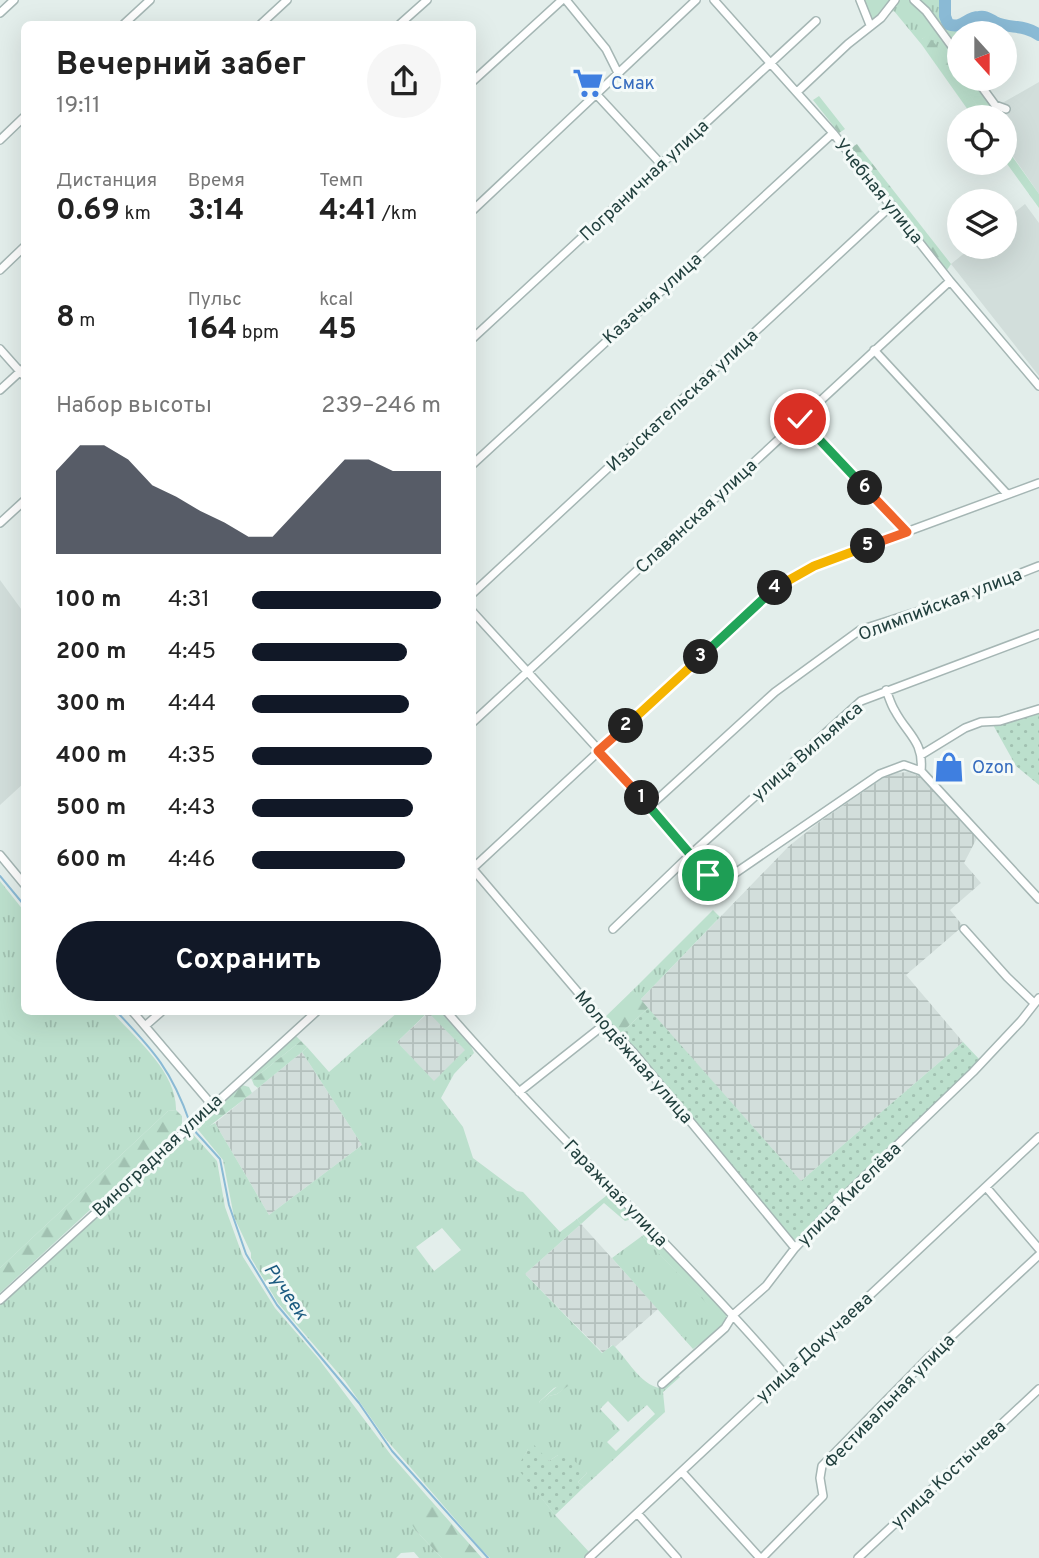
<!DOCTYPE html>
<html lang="ru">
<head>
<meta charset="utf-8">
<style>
	body { margin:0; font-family:Overpass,sans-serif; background:#f6f6f6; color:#222; height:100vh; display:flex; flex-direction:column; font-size:26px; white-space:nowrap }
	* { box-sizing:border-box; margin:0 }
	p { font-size:23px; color:#767676 }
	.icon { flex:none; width:38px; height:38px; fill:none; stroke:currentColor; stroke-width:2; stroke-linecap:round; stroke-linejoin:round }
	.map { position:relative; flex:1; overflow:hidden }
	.side { position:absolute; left:21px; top:21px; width:455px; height:994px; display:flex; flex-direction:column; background:#fff; border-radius:10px; box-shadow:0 7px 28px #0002 }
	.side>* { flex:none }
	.needle { width:46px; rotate:159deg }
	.buttons { position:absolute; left:947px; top:21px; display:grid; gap:14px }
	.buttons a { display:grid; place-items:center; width:70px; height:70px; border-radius:50%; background:#fff; box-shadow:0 7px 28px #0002; font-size:35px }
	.pin { position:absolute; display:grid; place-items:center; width:60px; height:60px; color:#fff; margin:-30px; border:4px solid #fff; border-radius:50%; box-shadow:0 2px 7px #0007 }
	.km { position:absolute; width:35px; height:35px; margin:-18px; border-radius:50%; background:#222; color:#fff; font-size:19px; line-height:35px; text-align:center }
	.round { display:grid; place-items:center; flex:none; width:74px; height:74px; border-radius:37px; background:#f6f6f6 }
	.head { display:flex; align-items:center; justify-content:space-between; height:119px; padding:0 35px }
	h1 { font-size:32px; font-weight:700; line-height:52px }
	.figures { display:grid; grid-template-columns:repeat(3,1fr); gap:10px; height:119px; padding:7px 35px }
	.figures div { display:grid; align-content:center }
	.figures b { font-size:30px; font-weight:700 }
	.figures small { font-size:19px; font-weight:400 }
	.figures p { font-size:19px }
	.chart { height:196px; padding:14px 35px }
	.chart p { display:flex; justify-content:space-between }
	.chart svg { width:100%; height:126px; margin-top:7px; fill:#111827; opacity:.7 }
	.primary-button { display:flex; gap:14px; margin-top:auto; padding:14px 35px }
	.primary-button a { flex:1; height:80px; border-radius:42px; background:#111827; color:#fff; font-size:28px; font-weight:700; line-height:80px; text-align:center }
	ul { padding:0 35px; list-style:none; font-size:23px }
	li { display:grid; grid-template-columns:112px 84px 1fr; align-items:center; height:52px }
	li i { height:18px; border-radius:9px; background:#111827 }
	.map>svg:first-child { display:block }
	.built { fill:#d2dedb }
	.industrial { fill:url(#industrial-grid) }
	.grass { fill:url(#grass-tufts); fill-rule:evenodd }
	.forest { fill:url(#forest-firs) }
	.garden { fill:url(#garden-dots) }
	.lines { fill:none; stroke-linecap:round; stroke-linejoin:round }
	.stream { stroke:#8abad5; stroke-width:2 }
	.river { stroke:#8abad5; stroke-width:12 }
	.minor-casing { stroke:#a5b6b4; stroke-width:10 }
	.minor { stroke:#fff; stroke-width:7 }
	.split-1-casing { stroke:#fff; stroke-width:14 }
	.split-2-casing { stroke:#fff; stroke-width:14 }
	.split-3-casing { stroke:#fff; stroke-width:14 }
	.split-4-casing { stroke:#fff; stroke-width:14 }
	.split-5-casing { stroke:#fff; stroke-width:14 }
	.split-6-casing { stroke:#fff; stroke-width:14 }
	.split-7-casing { stroke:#fff; stroke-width:14 }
	.split-1 { stroke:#22a559; stroke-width:9 }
	.split-2 { stroke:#f0652b; stroke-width:9 }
	.split-3 { stroke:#f5b400; stroke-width:9 }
	.split-4 { stroke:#22a559; stroke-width:9 }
	.split-5 { stroke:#f5b400; stroke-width:9 }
	.split-6 { stroke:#f0652b; stroke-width:9 }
	.split-7 { stroke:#22a559; stroke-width:9 }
	.labels { text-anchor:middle; stroke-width:6; stroke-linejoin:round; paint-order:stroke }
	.shop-label { font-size:18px; fill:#366cbe; stroke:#f4faf8; text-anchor:start }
	.street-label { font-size:18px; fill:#22403e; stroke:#f4faf8 }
	.water-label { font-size:19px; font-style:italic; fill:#19597f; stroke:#f4faf8 }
</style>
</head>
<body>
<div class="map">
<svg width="1039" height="1558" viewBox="0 0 1039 1558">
	<defs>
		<pattern id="industrial-grid" width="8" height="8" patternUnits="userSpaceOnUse" patternTransform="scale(1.75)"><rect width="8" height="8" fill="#d2dedb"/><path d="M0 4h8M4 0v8" fill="none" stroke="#b4c0bd"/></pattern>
		<pattern id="grass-tufts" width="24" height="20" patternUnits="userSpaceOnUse" patternTransform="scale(1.75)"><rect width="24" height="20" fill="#bce0cd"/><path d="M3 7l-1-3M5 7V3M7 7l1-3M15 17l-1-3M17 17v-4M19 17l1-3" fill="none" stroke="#a1c1b1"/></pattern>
		<pattern id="forest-firs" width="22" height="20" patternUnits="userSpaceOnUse" patternTransform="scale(1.75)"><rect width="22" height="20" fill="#bce0cd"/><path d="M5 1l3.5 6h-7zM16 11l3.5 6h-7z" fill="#a1c1b1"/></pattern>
		<pattern id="garden-dots" width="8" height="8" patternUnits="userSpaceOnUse" patternTransform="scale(1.75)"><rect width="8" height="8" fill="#bce0cd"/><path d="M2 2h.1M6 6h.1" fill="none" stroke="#a1c1b1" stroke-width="1.8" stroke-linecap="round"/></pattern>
	</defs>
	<rect width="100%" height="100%" fill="#e3eeeb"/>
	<!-- built -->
	<path class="built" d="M1039,82V194L1005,145L1004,117H985L983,114Z
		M1025,204L1039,223V376L951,264L972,247H1004L1005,220Z
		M0,580L24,613V783L0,805Z"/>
	<!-- industrial -->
	<path class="industrial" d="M908,772L919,776L978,836L964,863L981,883L950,910L963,926L906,975L963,1042L801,1181L640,1000L789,846L818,823L883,778L897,773Z
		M429,1012L466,1050L434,1082L397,1042Z
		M302,1052L362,1145L269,1215L215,1123Z
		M581,1224L658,1309L615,1347L612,1345L603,1353L525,1274Z"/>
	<!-- grass -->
	<path class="grass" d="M863,0H892L884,12L872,21Z
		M898,0H911L919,6L959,59V79H974L986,98L995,107L983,114L927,36L922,39V45L894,11L889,13Z
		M917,0H943L946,25L955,29C965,27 972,21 982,18L995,26L978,33H959V42L953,45Z
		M0,881L24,911V1012H112C135,1038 177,1072 176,1110L168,1111L0,1268Z
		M713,910L720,917L640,1000L633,990Z
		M398,1012H441L470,1044L474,1053L454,1074L441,1098L463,1127L473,1158L517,1191L523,1192L560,1232L577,1219L581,1224L525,1274L602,1353L613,1345C627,1358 640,1385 660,1388L676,1374L680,1377L663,1392L665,1412L584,1487L578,1482L587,1473L558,1455L549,1461L528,1449L518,1468L555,1515L590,1553L584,1558H490L481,1549L385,1438L345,1381L278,1303L251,1258V1253L234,1217L223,1160L195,1126L203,1119L207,1127L215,1123L269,1215L362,1145L302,1052L307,1047L329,1072ZM428,1012L465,1050L434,1081L397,1042ZM442,1228L461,1250L434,1271L416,1247ZM577,1379L574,1386L568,1385L557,1394L549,1396L543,1404L539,1402L554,1388ZM608,1401L628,1422L647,1405L655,1414L616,1451L607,1442L620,1430L600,1409Z
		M295,1035L301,1041L252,1080L251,1078Z
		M190,1131L217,1161L225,1207L243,1257L275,1308L318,1358L391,1455L426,1495L416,1531L442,1558H419L414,1552L401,1553L396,1558H0V1305Z
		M642,1236L717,1313L724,1311L727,1317L722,1327L693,1349L612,1258Z"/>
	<!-- forest -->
	<path class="forest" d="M927,35L936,45L985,117H973L922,45V39Z
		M819,96L845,129L839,133L813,100Z
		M857,144L951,264L947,270L851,148Z
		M1004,145L1039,194V208L1005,161Z
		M633,990L648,1008L621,1033L603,1019Z
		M301,1041L307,1047L302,1052L258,1088L254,1085L252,1080Z
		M242,1085L249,1087L252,1093L207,1128L203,1119Z
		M176,1110L182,1116V1125L0,1293V1268L168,1111Z
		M611,1192L627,1208L632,1219L625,1221L604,1203L581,1224L577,1219Z
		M645,1234H650L724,1311L717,1314L642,1236Z
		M567,1378L577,1379L583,1385L580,1390L568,1386L557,1394L549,1396L543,1405L539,1402Z
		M426,1495L482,1558H442L416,1531L406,1515Z"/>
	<!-- garden -->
	<path class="garden" d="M1039,711V785L1016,766L992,723Z
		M648,1008L801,1181L963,1042L980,1060L796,1240L789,1238L621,1033Z
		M534,1445L549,1461L564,1451L587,1473L578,1482L584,1487L555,1515L517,1468L528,1449Z"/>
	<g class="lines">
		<!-- stream -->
		<path class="stream" d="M0,876L24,905
			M117,1012C154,1051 172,1071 190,1123
			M192,1128L220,1159L229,1205L246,1254L277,1305L359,1403L392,1451L488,1558"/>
		<!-- river -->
		<path class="river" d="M945,0V16L948,24C962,30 966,17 979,17C987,16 989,19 995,22C1009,29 1024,24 1039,35"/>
		<!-- minor casing -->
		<g class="minor-casing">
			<path id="minor" d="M566,0L606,49L618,73
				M714,0L833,133L950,281L1039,386
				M860,0L870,25
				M914,0L926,11L959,56
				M0,13L14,0
				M124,24L150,0
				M261,24L287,0
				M400,24L427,0
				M976,79L995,105L1006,109
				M472,82L562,0
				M797,92L848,44L881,18L895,0
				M597,95L661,164
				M0,140L24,117
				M472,211L696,0
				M0,270L24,247
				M472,339L816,21
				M0,349L24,376
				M874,350L1007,494
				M0,390L24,368
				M800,419L907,532
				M472,465L833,133
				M0,523L24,501
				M472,594L892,205
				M472,611L650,806L708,875L720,880L728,878L880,774L904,765L921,771L1039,899
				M886,690C889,697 891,705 895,711C907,734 924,741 921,771
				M472,723L950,281
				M921,755L965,728L981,722L1000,721L1039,709
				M650,806L775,692L860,630L941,604L1039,566
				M0,855L24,884
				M472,868L605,1024L633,1052L795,1248
				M472,869L776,587L814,566L1039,483
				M613,929L691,854L861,701L1039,634
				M964,929L1007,977L1034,1003
				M133,1012L212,1105
				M447,1012C555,1136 677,1249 785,1374
				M145,1026L161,1012
				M519,1092L605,1024
				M986,1187L1039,1249
				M0,1300L316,1012
				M662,1384L725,1328L733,1315L766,1286L795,1248L839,1201L973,1072L1021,1021L1039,998
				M682,1472L760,1558
				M637,1513L677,1558
				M589,1558L1039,1137
				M762,1558L823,1496L820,1478L822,1466L928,1358L1039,1255
				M858,1558L1039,1389"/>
		</g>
		<!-- minor -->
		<use href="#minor" class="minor"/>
	</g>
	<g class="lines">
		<!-- split-1 casing -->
		<g class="split-1-casing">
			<path id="split-1" d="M642,798L708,875"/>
		</g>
		<!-- split-2 casing -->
		<g class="split-2-casing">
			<path id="split-2" d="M626,726L598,751L642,798"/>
		</g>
		<!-- split-3 casing -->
		<g class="split-3-casing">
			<path id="split-3" d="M626,726L701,657"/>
		</g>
		<!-- split-4 casing -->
		<g class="split-4-casing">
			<path id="split-4" d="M701,657L775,588"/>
		</g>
		<!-- split-5 casing -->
		<g class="split-5-casing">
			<path id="split-5" d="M775,588L814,566L868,546"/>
		</g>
		<!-- split-6 casing -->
		<g class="split-6-casing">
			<path id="split-6" d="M865,488L907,532L868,546"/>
		</g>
		<!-- split-7 casing -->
		<g class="split-7-casing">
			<path id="split-7" d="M800,419L865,488"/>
		</g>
		<!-- split-1 -->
		<use href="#split-1" class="split-1"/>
		<!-- split-2 -->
		<use href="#split-2" class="split-2"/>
		<!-- split-3 -->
		<use href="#split-3" class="split-3"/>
		<!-- split-4 -->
		<use href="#split-4" class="split-4"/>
		<!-- split-5 -->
		<use href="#split-5" class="split-5"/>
		<!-- split-6 -->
		<use href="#split-6" class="split-6"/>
		<!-- split-7 -->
		<use href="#split-7" class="split-7"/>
	</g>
	<!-- icons -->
	<defs>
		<g id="supermarket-bare" transform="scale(2.415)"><path d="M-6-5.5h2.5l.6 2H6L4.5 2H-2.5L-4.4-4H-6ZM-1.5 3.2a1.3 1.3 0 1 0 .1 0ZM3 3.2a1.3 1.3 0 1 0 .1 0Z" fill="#3f7fe0" stroke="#f4faf8" stroke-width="2.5" paint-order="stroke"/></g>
		<g id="shop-bare" transform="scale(2.415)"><path d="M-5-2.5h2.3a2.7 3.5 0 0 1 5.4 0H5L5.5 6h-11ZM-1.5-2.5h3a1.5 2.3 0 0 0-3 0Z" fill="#3f7fe0" stroke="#f4faf8" stroke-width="2.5" paint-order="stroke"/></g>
	</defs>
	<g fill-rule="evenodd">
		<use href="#supermarket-bare" x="588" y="83"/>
		<use href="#shop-bare" x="949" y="767"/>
	</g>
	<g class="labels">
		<!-- shop labels -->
		<g class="shop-label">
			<text x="611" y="89">Смак</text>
			<text x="972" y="773">Ozon</text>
		</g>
		<!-- street labels -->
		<g class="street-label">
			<text transform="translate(644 180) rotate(-43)" y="6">Пограничная улица</text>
			<text transform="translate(879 191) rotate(51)" y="6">Учебная улица</text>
			<text transform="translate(652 298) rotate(-42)" y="6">Казачья улица</text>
			<text transform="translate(682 400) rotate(-43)" y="6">Изыскательская улица</text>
			<text transform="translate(696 516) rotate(-43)" y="6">Славянская улица</text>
			<text transform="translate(940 604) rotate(-21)" y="6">Олимпийская улица</text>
			<text transform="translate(807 751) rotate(-41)" y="6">улица Вильямса</text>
			<text transform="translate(634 1057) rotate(49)" y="6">Молодёжная улица</text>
			<text transform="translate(157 1155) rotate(-43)" y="6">Виноградная улица</text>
			<text transform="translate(616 1193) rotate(46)" y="6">Гаражная улица</text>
			<text transform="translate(849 1194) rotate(-45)" y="6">улица Киселёва</text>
			<text transform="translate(814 1347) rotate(-43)" y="6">улица Докучаева</text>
			<text transform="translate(889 1401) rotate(-46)" y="6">Фестивальная улица</text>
			<text transform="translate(948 1474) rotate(-43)" y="6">улица Костычева</text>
		</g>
		<!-- water labels -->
		<g class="water-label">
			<text transform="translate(287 1291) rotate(56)" y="7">Ручеек</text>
		</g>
	</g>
</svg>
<div class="buttons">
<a><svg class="needle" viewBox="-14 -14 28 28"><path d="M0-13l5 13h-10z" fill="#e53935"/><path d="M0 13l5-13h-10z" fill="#767676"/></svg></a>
<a><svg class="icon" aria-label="locate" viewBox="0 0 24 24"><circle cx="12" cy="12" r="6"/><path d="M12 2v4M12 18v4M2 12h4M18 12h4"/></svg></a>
<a><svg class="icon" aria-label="layers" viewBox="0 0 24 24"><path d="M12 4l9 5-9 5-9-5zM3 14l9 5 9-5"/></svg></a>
</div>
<div class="pin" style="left:708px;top:875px;background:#1e9e55"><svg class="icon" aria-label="arrive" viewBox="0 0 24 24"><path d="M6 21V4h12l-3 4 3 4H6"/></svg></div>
<div class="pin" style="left:800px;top:419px;background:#d93025"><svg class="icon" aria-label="check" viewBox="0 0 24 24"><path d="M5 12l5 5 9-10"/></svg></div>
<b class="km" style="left:642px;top:798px">1</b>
<b class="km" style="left:626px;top:726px">2</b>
<b class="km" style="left:701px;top:657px">3</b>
<b class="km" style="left:775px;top:588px">4</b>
<b class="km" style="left:868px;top:546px">5</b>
<b class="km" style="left:865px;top:488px">6</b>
<section class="side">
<div class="head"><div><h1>Вечерний забег</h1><p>19:11</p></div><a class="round"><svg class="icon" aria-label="share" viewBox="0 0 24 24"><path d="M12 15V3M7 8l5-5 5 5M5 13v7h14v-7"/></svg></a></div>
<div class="figures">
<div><p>Дистанция</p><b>0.69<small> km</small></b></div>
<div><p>Время</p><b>3:14</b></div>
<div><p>Темп</p><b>4:41<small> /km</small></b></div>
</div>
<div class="figures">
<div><b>8<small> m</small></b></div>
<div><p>Пульс</p><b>164<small> bpm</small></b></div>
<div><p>kcal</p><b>45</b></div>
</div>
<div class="chart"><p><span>Набор высоты</span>239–246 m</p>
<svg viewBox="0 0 160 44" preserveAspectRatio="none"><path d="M0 44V15L10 6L20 6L30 11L40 20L50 24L60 29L70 33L80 38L90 38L100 29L110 20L120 11L130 11L140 15L150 15L160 15V44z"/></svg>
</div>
<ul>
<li><b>100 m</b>4:31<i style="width:100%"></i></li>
<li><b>200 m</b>4:45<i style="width:82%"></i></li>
<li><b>300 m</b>4:44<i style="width:83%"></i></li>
<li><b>400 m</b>4:35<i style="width:95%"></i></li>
<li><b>500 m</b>4:43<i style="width:85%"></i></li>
<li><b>600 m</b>4:46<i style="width:81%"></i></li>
</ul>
<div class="primary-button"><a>Сохранить</a></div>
</section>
</div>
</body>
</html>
